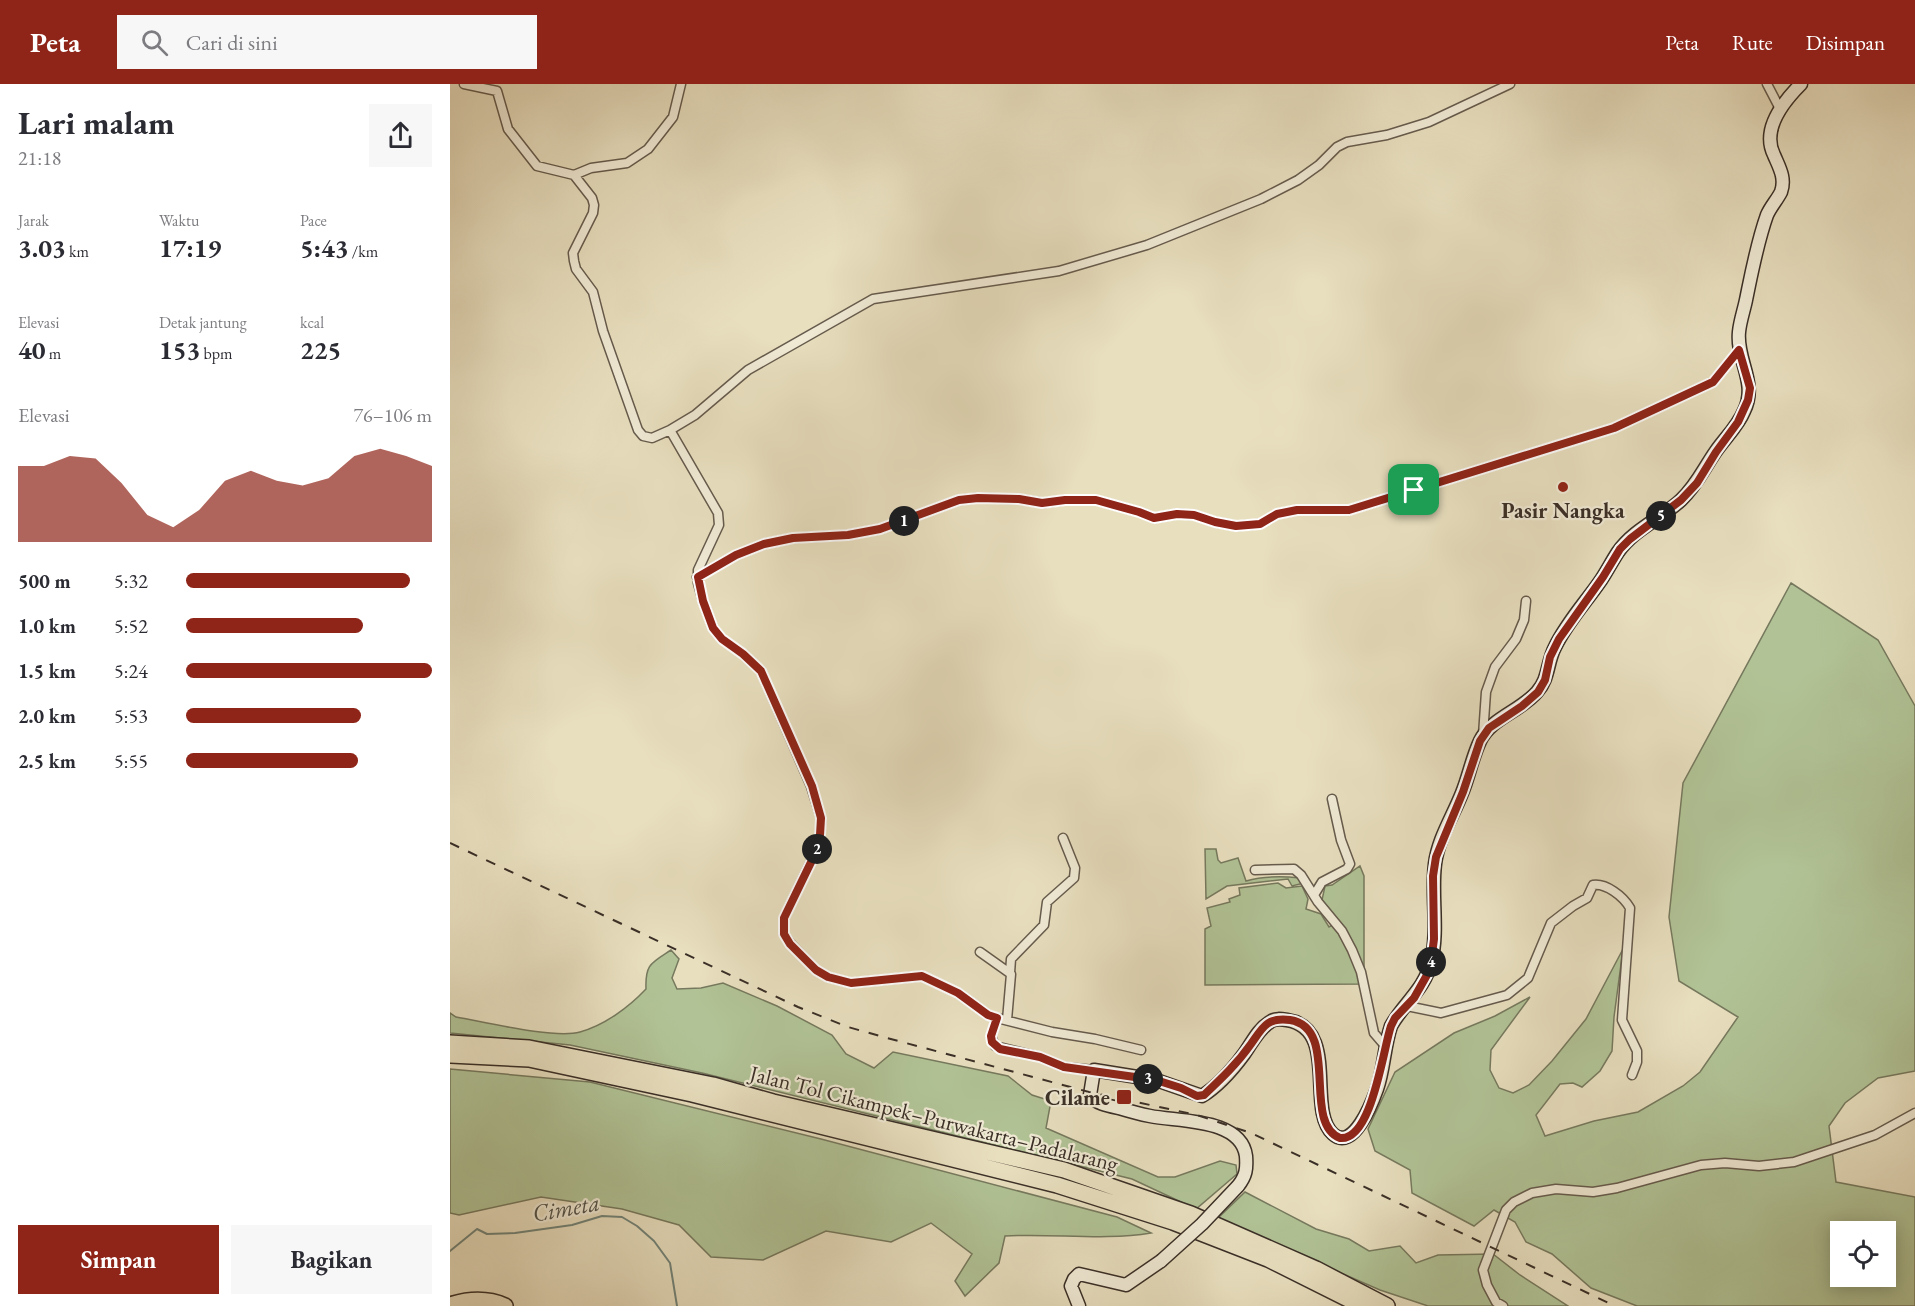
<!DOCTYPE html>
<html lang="id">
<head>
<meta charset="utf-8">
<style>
	body { margin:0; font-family:"EB Garamond",serif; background:#f7f7f7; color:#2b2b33; height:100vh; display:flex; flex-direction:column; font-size:22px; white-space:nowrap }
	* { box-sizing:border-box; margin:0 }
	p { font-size:20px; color:#7c7c81 }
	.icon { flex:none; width:33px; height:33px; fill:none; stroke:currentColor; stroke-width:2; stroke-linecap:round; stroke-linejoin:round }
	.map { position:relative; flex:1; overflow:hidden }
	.drawer { display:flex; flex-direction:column; background:#fff; width:450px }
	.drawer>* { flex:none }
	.fabs { position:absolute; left:1380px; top:1137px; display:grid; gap:12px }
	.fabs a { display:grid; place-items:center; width:66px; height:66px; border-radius:0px; background:#fff; box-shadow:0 3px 15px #0003; font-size:30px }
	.pin { position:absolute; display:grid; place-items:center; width:51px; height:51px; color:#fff; margin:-26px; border-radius:12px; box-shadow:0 3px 9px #0006 }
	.km { position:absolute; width:30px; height:30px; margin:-15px; border-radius:50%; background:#222; color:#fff; font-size:16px; line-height:30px; text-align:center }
	.round { display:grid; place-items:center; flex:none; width:63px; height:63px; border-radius:0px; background:#f7f7f7 }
	.summary { display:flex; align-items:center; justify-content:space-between; height:102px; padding:0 18px }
	h1 { font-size:33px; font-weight:700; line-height:45px }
	.figures { display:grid; grid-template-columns:repeat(3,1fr); gap:9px; height:102px; padding:6px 18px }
	.figures div { display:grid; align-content:center }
	.figures b { font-size:26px; font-weight:700 }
	.figures small { font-size:16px; font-weight:400 }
	.figures p { font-size:16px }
	.chart { height:168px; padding:12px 18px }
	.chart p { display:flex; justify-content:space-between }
	.chart svg { width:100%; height:108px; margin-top:6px; fill:#8f2418; opacity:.7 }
	.cta { display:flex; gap:12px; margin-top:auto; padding:12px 18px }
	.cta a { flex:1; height:69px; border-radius:0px; background:#8f2418; color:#fff; font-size:24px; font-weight:700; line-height:69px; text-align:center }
	.cta a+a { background:#f7f7f7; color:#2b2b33 }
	ul { padding:0 18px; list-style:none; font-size:20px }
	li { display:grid; grid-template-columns:96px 72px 1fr; align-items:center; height:45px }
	li i { height:15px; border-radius:8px; background:#8f2418 }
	header { display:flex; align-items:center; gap:36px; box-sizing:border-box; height:84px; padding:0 30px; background:#8f2418; color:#fff }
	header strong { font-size:28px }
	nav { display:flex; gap:33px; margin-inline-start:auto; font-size:21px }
	.search { width:420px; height:54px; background:#f7f7f7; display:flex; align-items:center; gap:15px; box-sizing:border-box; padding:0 21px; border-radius:0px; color:#7c7c81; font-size:22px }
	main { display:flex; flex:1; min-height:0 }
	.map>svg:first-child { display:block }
	.green { fill:#b1c396; stroke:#76795e; stroke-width:1.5; fill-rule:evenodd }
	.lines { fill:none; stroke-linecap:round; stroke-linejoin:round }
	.stream { stroke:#728479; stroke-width:2 }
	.street-casing { stroke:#665b4d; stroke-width:11 }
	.secondary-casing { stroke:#3a2f27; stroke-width:15 }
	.highway-casing { stroke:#3a2f27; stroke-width:18 }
	.street { stroke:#f0ead5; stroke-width:8 }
	.secondary { stroke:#f0ead5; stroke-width:12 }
	.highway { stroke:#e8dfbf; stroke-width:15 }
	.rail { stroke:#3a2f27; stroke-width:2; stroke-dasharray:10 10; stroke-linecap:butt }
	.secondary-bridge-casing { stroke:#3a2f27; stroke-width:15; stroke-linecap:butt }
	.secondary-bridge { stroke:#f0ead5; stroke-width:12 }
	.route-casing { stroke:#fff; stroke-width:12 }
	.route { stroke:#8f2418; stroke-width:8 }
	.poi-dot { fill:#8f2418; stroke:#f0ead5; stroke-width:2 }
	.labels { text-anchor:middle; stroke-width:4.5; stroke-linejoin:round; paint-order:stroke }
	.poi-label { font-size:22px; font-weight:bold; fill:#3a2f27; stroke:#f0ead5 }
	.street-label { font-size:22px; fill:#3a2f27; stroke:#f0ead5 }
	.water-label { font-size:24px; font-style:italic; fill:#515249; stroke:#f0ead5 }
</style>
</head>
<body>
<header>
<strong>Peta</strong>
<div class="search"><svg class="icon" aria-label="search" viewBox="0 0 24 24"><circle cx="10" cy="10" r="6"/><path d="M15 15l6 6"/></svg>Cari di sini</div>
<nav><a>Peta</a><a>Rute</a><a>Disimpan</a></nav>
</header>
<main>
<section class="drawer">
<div class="summary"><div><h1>Lari malam</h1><p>21:18</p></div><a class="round"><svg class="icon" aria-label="share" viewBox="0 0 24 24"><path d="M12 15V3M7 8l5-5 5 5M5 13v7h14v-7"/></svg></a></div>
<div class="figures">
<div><p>Jarak</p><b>3.03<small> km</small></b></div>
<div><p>Waktu</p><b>17:19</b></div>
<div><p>Pace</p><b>5:43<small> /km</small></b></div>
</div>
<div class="figures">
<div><p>Elevasi</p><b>40<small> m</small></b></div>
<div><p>Detak jantung</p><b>153<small> bpm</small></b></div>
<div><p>kcal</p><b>225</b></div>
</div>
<div class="chart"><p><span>Elevasi</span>76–106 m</p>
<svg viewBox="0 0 160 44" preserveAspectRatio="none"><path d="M0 44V13L10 13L20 9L30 10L40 20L50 33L60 38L70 31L80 19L90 15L100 19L110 21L120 18L130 9L140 6L150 9L160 13V44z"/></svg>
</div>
<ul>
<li><b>500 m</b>5:32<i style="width:91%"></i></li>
<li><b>1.0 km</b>5:52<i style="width:72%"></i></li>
<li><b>1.5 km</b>5:24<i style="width:100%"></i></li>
<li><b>2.0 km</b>5:53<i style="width:71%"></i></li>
<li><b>2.5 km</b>5:55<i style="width:70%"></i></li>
</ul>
<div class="cta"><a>Simpan</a><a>Bagikan</a></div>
</section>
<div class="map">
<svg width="1465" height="1222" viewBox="0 0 1465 1222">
	<rect width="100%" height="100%" fill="#e8dfbf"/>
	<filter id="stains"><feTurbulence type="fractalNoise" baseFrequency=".00333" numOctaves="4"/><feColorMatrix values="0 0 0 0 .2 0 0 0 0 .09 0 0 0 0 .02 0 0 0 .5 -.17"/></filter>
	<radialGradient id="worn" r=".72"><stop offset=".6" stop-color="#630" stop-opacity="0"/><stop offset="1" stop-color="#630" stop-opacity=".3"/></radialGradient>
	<!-- green -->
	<path class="green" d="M1341,499L1428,556L1465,622V987L1428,994L1395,1019L1379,1042L1386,1098L1465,1113V1222H1187L1141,1204L1102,1170L1076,1158L1065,1138L1044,1126L1024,1142L962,1109L960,1086L925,1067L918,1045L945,988L1004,949L1045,932L1080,913L1041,966L1040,986L1049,1004L1063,1009L1079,1001L1102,977L1136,935L1173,865L1164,933L1162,967L1150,987L1132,1003L1123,999L1110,1000L1086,1031L1095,1052L1144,1037L1188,1028L1233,1002L1250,988L1288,933L1229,897L1219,833L1233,699ZM1390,1148H1436V1192H1390Z
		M755,765H766L768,776L771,779L788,774L796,797C813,792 832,792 850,794L854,799L842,802L838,795L777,802L756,815Z
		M910,782L914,792V900L755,901V845L761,842L757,824L780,818L779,815L790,811L789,804L828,799L836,804L852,802L858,815L856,825L871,830L879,843L886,839L872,816L875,802L882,801Z
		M221,866L229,875L222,894L227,905L251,904L273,899L327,922L382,951L396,970L424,984L443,968L558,992L582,1011L601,1017L596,1044L708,1093H725L770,1077L786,1081L787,1090L746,1125L682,1095L252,989L120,961L0,949V929L6,933C35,938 104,955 130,948C155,941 179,923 196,905C195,880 201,879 221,866Z
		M0,985L140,998L371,1055L667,1133L701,1149C653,1157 603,1149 555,1152L549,1179L515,1212L505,1197L522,1170L481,1139L441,1158L376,1147L313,1176L261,1173L229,1141L172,1125L91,1113L9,1131L0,1129Z
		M795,1108L866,1145L899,1155L919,1167L950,1162L966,1179L988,1171L1043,1170L1070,1191L1118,1222H978L930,1206L767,1135Z"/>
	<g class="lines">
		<!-- stream -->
		<path class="stream" d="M0,1167L27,1145L37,1150L65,1149L122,1141L152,1132L172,1133L187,1142L204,1157L220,1179L227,1222"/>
		<!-- street casing -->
		<g class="street-casing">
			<path id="street" d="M14,0L47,7L58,45L87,82L124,91L142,114L144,121L143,129L123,169L124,177L126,185L143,208L153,247L188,346L193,352L202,354L220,346L245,331L298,286L423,215L609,187L697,161L811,115L848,96L869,81L887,63L897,58L937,51L979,38L1060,0
				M1317,0L1330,25
				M124,91L141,84L177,79L198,65L223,33L231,0
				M220,346L268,429L269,441L248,486V499L253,517L263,544L272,555L293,570L311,587L361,702L371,734L370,751L365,769L334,834V850L340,859L366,886L378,893L401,899L472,892L508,909L538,931L547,934L602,948L645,955L691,966
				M247,493L286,471L314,460L343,454L398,451L430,445L509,416L527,414L569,415L593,419L615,416H646L689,428L704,434L727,430L744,431L765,438L786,442L810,440L827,430L847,426H899L1164,344L1263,298L1289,266
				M1033,651L1036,608L1045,583L1066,555L1074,536L1076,517
				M805,786L844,785L851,791L868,818L892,847L902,866L911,888L924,949L936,963
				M864,811L872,798L897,785L900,780L891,756L882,715
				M530,868L561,890L557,936
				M560,889L561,875L594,841L597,818L624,794L625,784L613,754
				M957,922L991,929L1057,911L1078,894L1101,839L1123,822L1137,814L1143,801C1156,799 1173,812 1180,824L1172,936L1187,967V978L1182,991
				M547,934L541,952L545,962L590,973L614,983L644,986
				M1053,1222L1046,1218L1037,1201L1033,1186L1056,1126L1064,1118L1082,1109L1106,1105L1143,1108L1167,1104L1251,1081L1275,1079L1309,1082L1344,1078L1425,1051L1465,1029"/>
		</g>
		<!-- secondary casing -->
		<g class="secondary-casing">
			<path id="secondary" d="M788,1102C796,1092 797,1085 796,1072C791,1034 729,1038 700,1032C690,1030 679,1027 669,1024C659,1022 646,1020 640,1011L644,986L706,996L752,1012C768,1002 783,985 794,970C802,959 808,945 820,938C825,934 831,935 837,936C890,944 856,1026 883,1050C903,1068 922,1019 927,1005C934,985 934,963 941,942C953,920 975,905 981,878C989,846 981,812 985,780C988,755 1003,732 1012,709C1019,692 1022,674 1030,657C1041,634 1071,627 1087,608C1099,595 1097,578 1105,563C1117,538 1136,518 1151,496C1157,487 1162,477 1168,468C1184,445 1212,434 1231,416C1247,401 1254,384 1266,367C1275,354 1288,342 1294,327C1308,299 1286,276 1289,248C1290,237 1294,226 1296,216C1302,187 1307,159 1317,131C1321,122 1327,116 1331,108C1336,94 1329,83 1324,71C1311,45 1334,17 1351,0
				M629,1222L621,1202L624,1195L629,1190L676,1201L711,1177"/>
		</g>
		<!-- highway casing -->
		<g class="highway-casing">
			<path id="highway" d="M0,959L79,964L263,1001L323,1018L614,1086L741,1130L866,1185L937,1222
				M0,971L79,975L242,1010L607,1101L723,1138L818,1175L912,1222
				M0,1221C19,1215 37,1214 55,1222"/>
		</g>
		<!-- street -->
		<use href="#street" class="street"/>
		<!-- secondary -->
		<use href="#secondary" class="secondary"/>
		<!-- highway -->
		<use href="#highway" class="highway"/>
		<!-- rail -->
		<path class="rail" d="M0,759L348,923L398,943L437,954L639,1008L747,1031L801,1049L1165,1222"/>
		<!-- secondary-bridge casing -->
		<g class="secondary-bridge-casing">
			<path id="secondary-bridge" d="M711,1177L752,1140L788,1102"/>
		</g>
		<!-- secondary-bridge -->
		<use href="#secondary-bridge" class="secondary-bridge"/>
	</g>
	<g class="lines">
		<!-- route casing -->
		<g class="route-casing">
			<path id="route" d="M1289,266L1300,304L1298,316L1288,338L1266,368L1247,399L1231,416L1180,455L1170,465L1153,493L1109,555L1100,573L1095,596L1088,608L1072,622L1039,644L1030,657L1013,708L986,773L983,792L984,855L981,878L977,891L964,914L945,934L941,942C933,965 922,1057 890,1054C851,1039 891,944 840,936C817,933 813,943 801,960C787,980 771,995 754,1011L747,1012L731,1004L706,996L614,983L590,973L550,965L542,958L541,952L547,934L538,931L508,909L472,892L401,899L378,893L366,886L340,860L334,850V834L365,770L370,751L371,734L362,702L311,587L293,570L272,555L263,544L253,517L248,493L286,471L314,460L343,454L398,451L430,445L509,416L528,414L569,415L592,419L615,416H646L689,428L704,434L727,430L744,431L765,438L786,442L810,440L827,430L847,426H899L1164,344L1263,298Z"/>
		</g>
		<!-- route -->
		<use href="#route" class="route"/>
	</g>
	<!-- markers -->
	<g class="poi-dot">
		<circle cx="1113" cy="403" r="6"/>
		<rect x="666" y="1005" width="16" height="16" rx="3"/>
	</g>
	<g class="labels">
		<!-- poi labels -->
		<g class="poi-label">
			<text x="1113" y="434">Pasir Nangka</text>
			<text x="660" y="1021" text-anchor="end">Cilame</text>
		</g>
		<!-- street labels -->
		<g class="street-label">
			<text transform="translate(484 1034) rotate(14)" y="8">Jalan Tol Cikampek–Purwakarta–Padalarang</text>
		</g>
		<!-- water labels -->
		<g class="water-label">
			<text transform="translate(116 1124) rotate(-10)" y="8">Cimeta</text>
		</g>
	</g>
	<rect width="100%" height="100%" filter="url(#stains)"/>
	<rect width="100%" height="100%" fill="url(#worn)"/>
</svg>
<div class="fabs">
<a><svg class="icon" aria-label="locate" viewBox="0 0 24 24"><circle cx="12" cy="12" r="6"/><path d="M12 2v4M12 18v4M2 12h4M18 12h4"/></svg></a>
</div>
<div class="pin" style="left:964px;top:406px;background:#1e9e55"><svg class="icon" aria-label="arrive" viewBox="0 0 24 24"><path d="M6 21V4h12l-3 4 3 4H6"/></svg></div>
<b class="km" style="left:454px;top:437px">1</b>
<b class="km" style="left:367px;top:765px">2</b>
<b class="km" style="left:698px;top:995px">3</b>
<b class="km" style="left:981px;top:878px">4</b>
<b class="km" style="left:1211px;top:432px">5</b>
</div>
</main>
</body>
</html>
